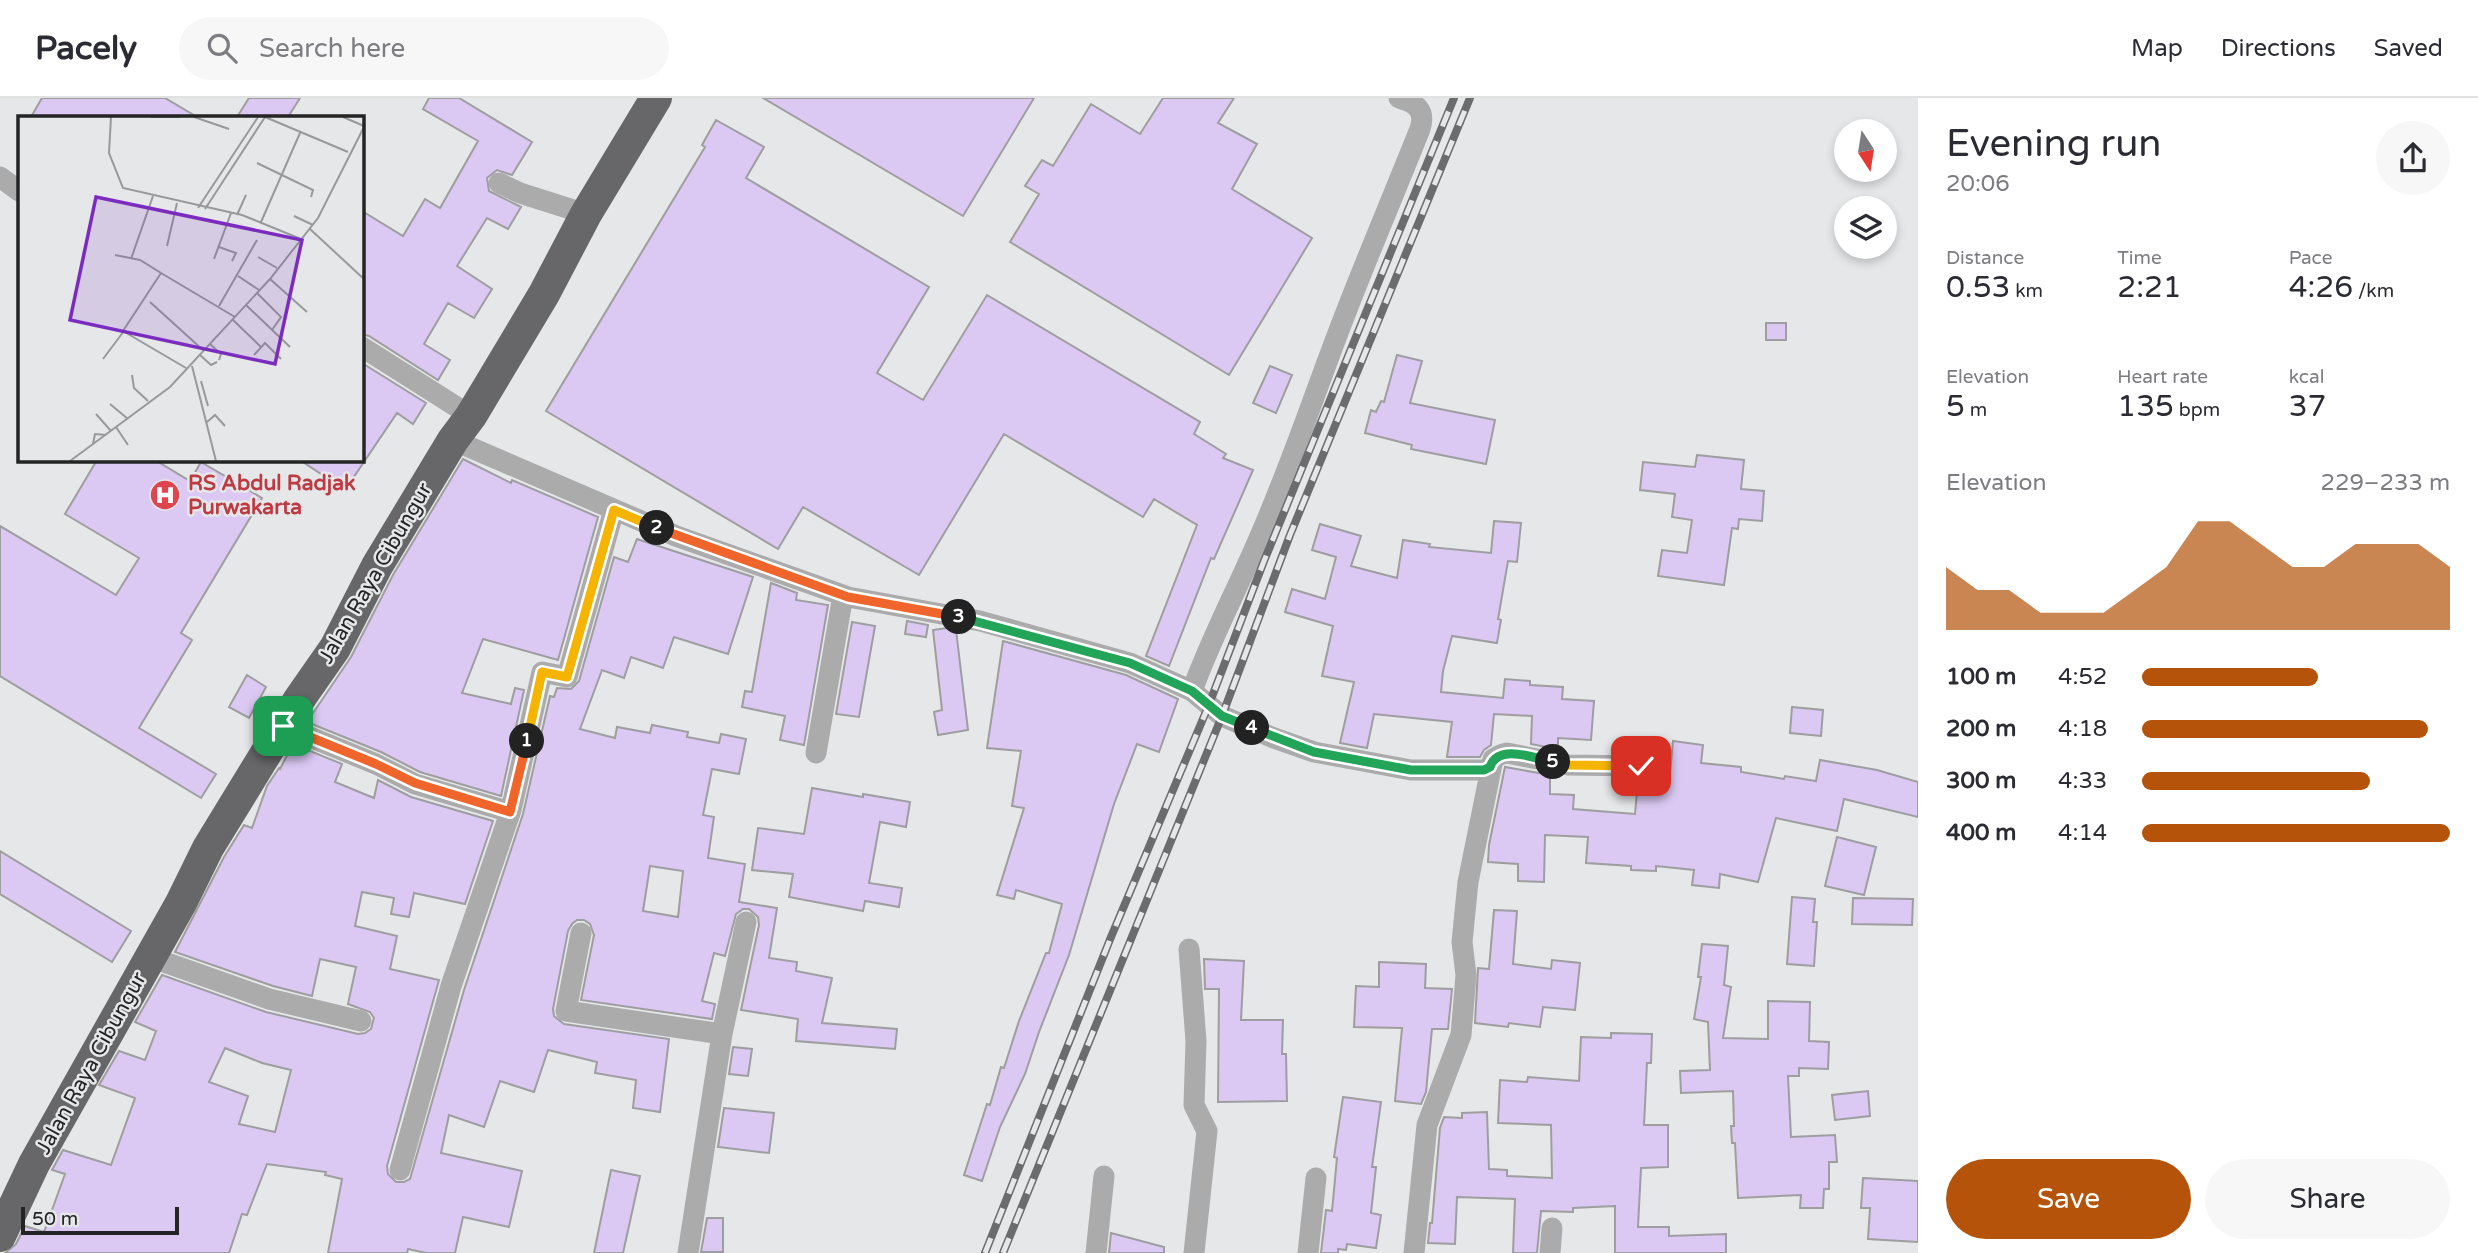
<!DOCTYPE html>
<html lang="en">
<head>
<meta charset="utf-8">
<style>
	body { margin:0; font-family:"Varela Round",sans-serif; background:#f7f7f7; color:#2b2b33; height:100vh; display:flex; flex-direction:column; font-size:26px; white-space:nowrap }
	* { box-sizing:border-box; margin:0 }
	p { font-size:23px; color:#7c7c81 }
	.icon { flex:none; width:38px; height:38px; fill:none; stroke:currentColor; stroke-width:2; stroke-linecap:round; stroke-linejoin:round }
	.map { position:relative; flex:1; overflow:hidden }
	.drawer { display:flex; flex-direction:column; background:#fff; width:560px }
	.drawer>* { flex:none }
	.needle { width:46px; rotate:168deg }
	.fabs { position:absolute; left:1834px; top:21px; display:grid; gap:14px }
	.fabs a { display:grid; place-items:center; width:63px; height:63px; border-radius:50%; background:#fff; box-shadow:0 4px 10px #0003; font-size:35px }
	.scale { position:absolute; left:21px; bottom:18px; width:158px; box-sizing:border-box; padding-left:7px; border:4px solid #242425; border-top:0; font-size:19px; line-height:24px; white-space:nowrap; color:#242425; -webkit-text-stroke:5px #e6e7e9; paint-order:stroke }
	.pin { position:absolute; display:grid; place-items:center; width:60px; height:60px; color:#fff; margin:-30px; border-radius:14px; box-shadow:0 4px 10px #0006 }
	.km { position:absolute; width:35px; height:35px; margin:-18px; border-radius:50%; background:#222; color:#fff; font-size:19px; line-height:35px; text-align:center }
	.round { display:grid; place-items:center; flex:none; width:74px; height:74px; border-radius:37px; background:#f7f7f7 }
	.headline { display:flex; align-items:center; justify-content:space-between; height:119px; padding:0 28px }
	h1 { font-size:38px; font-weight:600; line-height:52px }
	.figures { display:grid; grid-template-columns:repeat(3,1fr); gap:10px; height:119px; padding:7px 28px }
	.figures div { display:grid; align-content:center }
	.figures b { font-size:30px; font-weight:600 }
	.figures small { font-size:19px; font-weight:400 }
	.figures p { font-size:19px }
	.chart { height:196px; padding:14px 28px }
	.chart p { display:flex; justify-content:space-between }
	.chart svg { width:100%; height:126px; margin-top:7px; fill:#b45309; opacity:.7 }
	.primary-button { display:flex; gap:14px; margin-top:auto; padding:14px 28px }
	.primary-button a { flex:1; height:80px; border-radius:42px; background:#b45309; color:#fff; font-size:28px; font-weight:600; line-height:80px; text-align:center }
	.primary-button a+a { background:#f7f7f7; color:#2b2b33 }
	ul { padding:0 28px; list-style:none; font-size:23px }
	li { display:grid; grid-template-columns:112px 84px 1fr; align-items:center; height:52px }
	li i { height:18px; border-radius:9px; background:#b45309 }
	header { display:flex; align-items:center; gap:42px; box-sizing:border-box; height:98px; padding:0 35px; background:#fff; border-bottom:2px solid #e1e1e2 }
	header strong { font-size:33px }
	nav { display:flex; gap:38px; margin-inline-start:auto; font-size:24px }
	.search { width:490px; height:63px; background:#f7f7f7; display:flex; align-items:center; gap:18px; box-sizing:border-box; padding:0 24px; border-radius:38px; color:#7c7c81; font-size:26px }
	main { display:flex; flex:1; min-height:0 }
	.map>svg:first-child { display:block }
	.building { fill:#dbc9f4; stroke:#9e9d9f; stroke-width:2; fill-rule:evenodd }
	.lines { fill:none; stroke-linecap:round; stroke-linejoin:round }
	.minor { stroke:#ababac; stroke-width:21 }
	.highway { stroke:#676668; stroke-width:32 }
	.rail-casing { stroke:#6c6c6e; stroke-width:8 }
	.rail { stroke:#e6e7e9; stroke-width:5; stroke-dasharray:16; stroke-linecap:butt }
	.split-1-casing { stroke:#fff; stroke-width:14 }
	.split-2-casing { stroke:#fff; stroke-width:14 }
	.split-3-casing { stroke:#fff; stroke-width:14 }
	.split-4-casing { stroke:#fff; stroke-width:14 }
	.split-5-casing { stroke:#fff; stroke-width:14 }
	.split-6-casing { stroke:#fff; stroke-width:14 }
	.split-1 { stroke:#f0652b; stroke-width:9 }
	.split-2 { stroke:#f5b400; stroke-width:9 }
	.split-3 { stroke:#f0652b; stroke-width:9 }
	.split-4 { stroke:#22a559; stroke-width:9 }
	.split-5 { stroke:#22a559; stroke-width:9 }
	.split-6 { stroke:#f5b400; stroke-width:9 }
	.labels { text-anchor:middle; stroke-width:5; stroke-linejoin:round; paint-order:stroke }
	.health-label { font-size:21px; font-weight:bold; fill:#be3a42; stroke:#e6e7e9; text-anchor:start }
	.street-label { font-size:21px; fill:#242425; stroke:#e6e7e9 }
	.inset-road { fill:none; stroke:#98999b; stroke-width:2 }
	.view { fill:#7b2cbf; fill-opacity:0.15; stroke:#7b2cbf; stroke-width:3.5 }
	.inset-edge { fill:none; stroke:#242425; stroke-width:3.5 }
</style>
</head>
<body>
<header>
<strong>Pacely</strong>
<div class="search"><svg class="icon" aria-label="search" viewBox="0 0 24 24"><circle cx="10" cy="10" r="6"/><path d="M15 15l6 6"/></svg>Search here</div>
<nav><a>Map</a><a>Directions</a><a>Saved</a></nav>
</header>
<main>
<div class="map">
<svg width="1918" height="1155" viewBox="0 0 1918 1155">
	<rect width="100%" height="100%" fill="#e6e7e9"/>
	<!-- building -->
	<path class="building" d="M42,0H165L197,19H31Z
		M249,0H300L288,19H237Z
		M429,0H459L532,44L512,77L497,72L487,80L489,93L521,109L508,131L487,120L457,168L492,191L474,220L448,205L424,246L450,262L438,282L369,238L362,236V113L403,138L425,101L440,110L478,43L423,11Z
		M763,0H1034L963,118Z
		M1163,0H1234L1218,25L1257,46L1232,91L1312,140L1229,277L1010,144L1039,96L1025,88L1042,62L1053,68L1091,6L1140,36Z
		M716,22L764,49L746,80L929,189L877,275L923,302L987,197L1200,324L1194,336L1226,356L1223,360L1253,372L1214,461L1211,460L1169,568L1146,558L1197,427L1154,401L1143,419L1004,336L919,477L803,409L778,451L546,313L705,49L702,47Z
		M1766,225H1786V242H1766Z
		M1397,257L1422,263L1410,305L1495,322L1486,366L1411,351L1412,347L1365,335L1371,312L1376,314L1381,303L1384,304Z
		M362,265L426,305L413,326L397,315L345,392L300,362H362Z
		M1270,268L1292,277L1276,315L1253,305Z
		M1697,357L1744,362L1741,391L1764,393L1762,423L1739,421L1738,431L1732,430L1724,487L1658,478L1662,452L1687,455L1692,422L1672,419L1675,396L1640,392L1643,364L1695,369Z
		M463,361L511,385L512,382L598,419L558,562L483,541L462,595L511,606L515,590L524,592L501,698L420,674L381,654L307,624L351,559L393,477Z
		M97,362H155L190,383L201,364L262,400L181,535L192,542L139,630L216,676L201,700L0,578V428L116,497L139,460L65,416Z
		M1494,423L1521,425L1517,464L1508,463L1498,521L1501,522L1497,545L1452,538L1443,573L1441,594L1503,600L1505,581L1530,583V587L1563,589L1562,601L1594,603L1591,642L1558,640V647H1551V650L1531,646L1532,618L1494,616L1491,647L1484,652L1480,659H1447L1452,624L1374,616L1367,650L1340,645L1354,584L1322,578L1333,528L1285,514L1292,491L1325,501L1336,459L1312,452L1320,426L1361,438L1351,468L1397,480L1403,442L1430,446L1429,449L1491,455Z
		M637,441L753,479L728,556L674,539L663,570L631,559L624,580L602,572L580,631L615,640L617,629L650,635L652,627L688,634L687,639L719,645L721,636L746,641L739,676L712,671L703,717L714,719L708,760L745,766L739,804L777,810L769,860L797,864L796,873L832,880L822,925L897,931L895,951L796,943L798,921L741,912L759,827L758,819L749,811H743L736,816L725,858L714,855L702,903L715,906L712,921L581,902L594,837L590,826L584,822H577L572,826L568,833L553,911L554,918L564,926L669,941L660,1014L633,1010L636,982L595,975L597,964L548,952L534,994L500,983L484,1029L449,1017L441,1055L522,1073L509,1129L463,1119L455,1155H426L408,1151L407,1155H328L342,1081L325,1077L326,1074L267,1066L247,1117L242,1116L229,1155H5L16,1146L25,1128L44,1134L65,1076L52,1072L63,1052L111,1067L135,1000L99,987L119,953L145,962L156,933L135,924L162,877L266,914L358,936L365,935L371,931L374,920L370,914L348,906L356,869L320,861L312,898L273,888L175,854L224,759L244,727L252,730L267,688L279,670L280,671L293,646L342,666L335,684L374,700L378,682L411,699L493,723L465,806L414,795L409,819L391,816L394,800L362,794L355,828L397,838L390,871L439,882L387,1068L388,1076L396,1084H404L410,1081L464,892L523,716L550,598L554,599L557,590L571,591L579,583L614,459L628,464ZM650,768L683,773L678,819L643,813ZM225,950L262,965L291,972L275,1034L239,1026L248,998L209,984Z
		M771,485L797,495L796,502L828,507L804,647L780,642L785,618L742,609L745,593L752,594Z
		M907,523L928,527L926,539L905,536Z
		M852,524L875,528L859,619L836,616Z
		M947,530L956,532L968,632L938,637L934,614L942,612L933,532Z
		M1003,543L1126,577L1178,601L1159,654L1137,646L1114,706L1069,857L1039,934L1025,976L1000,1029L982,1083L964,1077L987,1006L990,1007L1001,969L1004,970L1019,923L1046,855H1049L1062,806L1016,792L1014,801L997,797L1024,710L1012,708L1021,653L987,650Z
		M247,577L266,589L249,620L229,609Z
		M1792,609L1823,612L1821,638L1790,635Z
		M1673,643L1703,647L1701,665L1741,669V674L1784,681L1785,678L1816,683L1820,662L1877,672L1918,684V719L1844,701L1837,733L1776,720L1758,784L1720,776L1719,790L1692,787L1694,772L1656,768V773L1631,772V768L1586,765L1588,739L1545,737L1544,784L1518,783V766L1488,764L1489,747L1505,669L1550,677V696L1574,697L1573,711L1635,716L1638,682L1669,686Z
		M812,690L863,699V696L910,704L906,729L880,724L869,785L902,790L899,809L865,803L863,813L789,799L793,776L752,772L758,730L804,736Z
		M1837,739L1876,749L1864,797L1825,788Z
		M0,753L131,833L112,864L0,796Z
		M1792,799L1815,801L1813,824H1817L1814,868L1787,866Z
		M1853,800L1913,801L1912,827L1852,826Z
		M1494,812L1517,813L1513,866L1551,871L1552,862L1580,865L1575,912L1543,909L1540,929L1509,925L1508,929L1475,925L1478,870L1489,871Z
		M1702,846L1728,848L1724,887L1731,889L1723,940L1768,941V903L1810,904L1809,943L1829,944L1828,971L1799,970V978H1788L1791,1039L1835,1037L1837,1064H1829V1091H1824L1823,1110H1800L1801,1097L1738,1100L1735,1045H1732L1731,1028H1734L1733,993L1681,995L1680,973L1710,972L1708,924L1694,921L1701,879H1698Z
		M1204,861L1244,863L1241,922H1283L1282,956H1286L1287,1003L1218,1004L1219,891H1205Z
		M1379,864L1426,866L1425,890L1452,891L1448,931H1432L1426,994L1421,1006L1395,1003L1402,930L1354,929L1356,888L1379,889Z
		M1611,935L1652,936L1651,965H1647L1644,1027H1668V1069L1641,1070L1638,1129H1669V1138L1726,1136V1155H1615V1108L1573,1110V1114L1541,1113L1537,1155H1513L1515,1101L1457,1099L1455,1146L1428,1145L1430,1125H1432L1440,1030L1444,1019L1462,1020V1015L1487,1014L1489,1071L1507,1072V1078L1552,1080L1551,1027L1498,1025L1500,982L1527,984L1528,979L1579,983L1581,939L1611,940Z
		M733,949L752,951L748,978L729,976Z
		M1868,993L1870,1018L1835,1022L1832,997Z
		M1343,999L1381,1004L1372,1069H1376L1371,1115L1381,1117L1376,1150L1347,1146L1346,1152L1338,1151V1155H1321L1326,1112L1332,1113L1337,1060L1334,1059Z
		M724,1010L774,1015L769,1055L718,1049Z
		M611,1072L640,1078L623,1155H594Z
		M1863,1080L1918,1083V1144L1868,1141L1870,1110H1861Z
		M707,1120H723V1154H701Z
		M1111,1135L1164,1149V1155H1109Z"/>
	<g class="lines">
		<!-- minor -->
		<path class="minor" d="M0,79L19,93
			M499,85L520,95L586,116
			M362,249L471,318
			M453,342L676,438L848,499L980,523L1130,565L1192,593C1211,540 1238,490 1260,438C1293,363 1318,285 1348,209C1371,150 1396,91 1420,31C1426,12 1416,5 1399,0
			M1192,593L1222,618L1274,640L1314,654L1411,672H1484L1490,669C1493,660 1497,657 1507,655L1568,667L1641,668
			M283,628L376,666L415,686L510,714
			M816,655L843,497
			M581,835L566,913L722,936
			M1189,851L1196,943L1194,1007L1207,1033L1194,1155
			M150,859L269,901L361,923
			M400,1072L451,888L511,712L542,574L567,579L614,412
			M688,1155L722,936L746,824
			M1096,1155L1104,1078
			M1308,1155L1316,1080
			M1414,1155L1427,1027L1461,937L1466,877L1462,844L1468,784L1493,661
			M1550,1155L1552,1130"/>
		<!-- highway -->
		<path class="highway" d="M0,1138L34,1066L181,805L208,750L298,603L335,550L377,468L453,342L471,318L544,196L586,116L656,0"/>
		<!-- rail casing -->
		<g class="rail-casing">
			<path id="rail" d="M985,1155L1111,839L1208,609L1264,463L1454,0
				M1003,1155L1222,618L1290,437L1470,0"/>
		</g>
		<!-- rail -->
		<use href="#rail" class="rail"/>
	</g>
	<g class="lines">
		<!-- split-1 casing -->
		<g class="split-1-casing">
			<path id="split-1" d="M283,628L376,666L415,685L510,714L527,643"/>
		</g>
		<!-- split-2 casing -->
		<g class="split-2-casing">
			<path id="split-2" d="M527,643L542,574L567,579L614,412L657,430"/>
		</g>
		<!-- split-3 casing -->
		<g class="split-3-casing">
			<path id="split-3" d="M657,430L848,499L959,519"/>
		</g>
		<!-- split-4 casing -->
		<g class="split-4-casing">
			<path id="split-4" d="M959,519L1130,565L1192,593L1222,618L1252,630"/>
		</g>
		<!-- split-5 casing -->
		<g class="split-5-casing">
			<path id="split-5" d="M1252,630L1314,654L1411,672H1484L1490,669C1498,645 1534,660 1553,664"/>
		</g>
		<!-- split-6 casing -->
		<g class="split-6-casing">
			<path id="split-6" d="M1553,664L1568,667L1641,668"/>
		</g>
		<!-- split-1 -->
		<use href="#split-1" class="split-1"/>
		<!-- split-2 -->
		<use href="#split-2" class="split-2"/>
		<!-- split-3 -->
		<use href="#split-3" class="split-3"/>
		<!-- split-4 -->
		<use href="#split-4" class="split-4"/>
		<!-- split-5 -->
		<use href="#split-5" class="split-5"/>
		<!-- split-6 -->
		<use href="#split-6" class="split-6"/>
	</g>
	<!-- icons -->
	<defs>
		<g id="hospital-disc" transform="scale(1.575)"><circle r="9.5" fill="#e0444e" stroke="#e6e7e9"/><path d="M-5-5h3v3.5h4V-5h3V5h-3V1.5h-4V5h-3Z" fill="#fff"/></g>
	</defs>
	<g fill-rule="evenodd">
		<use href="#hospital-disc" x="165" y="397"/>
	</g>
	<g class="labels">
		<!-- health labels -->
		<g class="health-label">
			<text x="188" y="392">RS Abdul Radjak<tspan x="188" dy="24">Purwakarta</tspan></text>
		</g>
		<!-- street labels -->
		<g class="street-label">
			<text transform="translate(375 475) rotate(-60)" y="7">Jalan Raya Cibungur</text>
			<text transform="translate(91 965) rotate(-61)" y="7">Jalan Raya Cibungur</text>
		</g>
	</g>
	<!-- overview -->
	<g transform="translate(18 18)">
		<rect width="346" height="346" fill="#e6e7e9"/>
		<path class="inset-road" d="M93,1L91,37L105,72L224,99L283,123M133,1H162M176,1L211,13M247,1L330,36M325,1L346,10M239,47L295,74L293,81M180,92L240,1M187,93L247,1M219,99L228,79M276,100L295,109M243,106L282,17M292,113L347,164M149,130L159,87M201,131L218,137L214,145M97,139L122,144L143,157M240,141L259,152M113,143L135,80M196,143L213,97M220,160L241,174M252,163L289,196M239,177L263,201L254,214M132,186L186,235M228,189L272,231M201,190L239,124M214,203L243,231M192,228L203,238L201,244M182,239L193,249L199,246M236,239L247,227L263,243M85,243L106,215M174,250L198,345M168,252L105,215L143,157L217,201M114,259L116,272L130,285M183,265L190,290M92,288L110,303M78,298L93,315M189,306L197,299L207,310M98,311L110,329M75,328L77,318L88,319M52,345L152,271L252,163L300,102L347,9"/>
		<path class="view" d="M78,81L284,124L257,248L52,204Z"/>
		<rect width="346" height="346" class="inset-edge"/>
	</g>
</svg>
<div class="fabs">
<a><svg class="needle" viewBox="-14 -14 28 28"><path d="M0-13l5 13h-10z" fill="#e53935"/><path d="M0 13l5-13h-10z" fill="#7c7c81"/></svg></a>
<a><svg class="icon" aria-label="layers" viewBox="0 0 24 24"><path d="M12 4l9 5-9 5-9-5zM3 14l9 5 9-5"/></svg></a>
</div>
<div class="scale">50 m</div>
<div class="pin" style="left:283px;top:628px;background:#1e9e55"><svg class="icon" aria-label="arrive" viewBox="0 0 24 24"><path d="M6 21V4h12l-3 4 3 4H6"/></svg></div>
<div class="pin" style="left:1641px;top:668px;background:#d93025"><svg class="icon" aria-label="check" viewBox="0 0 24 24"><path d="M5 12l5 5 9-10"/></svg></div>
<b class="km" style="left:527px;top:643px">1</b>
<b class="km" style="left:657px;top:430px">2</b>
<b class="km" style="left:959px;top:519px">3</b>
<b class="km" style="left:1252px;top:630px">4</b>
<b class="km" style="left:1553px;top:664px">5</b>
</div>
<section class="drawer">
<div class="headline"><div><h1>Evening run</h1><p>20:06</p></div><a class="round"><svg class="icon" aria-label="share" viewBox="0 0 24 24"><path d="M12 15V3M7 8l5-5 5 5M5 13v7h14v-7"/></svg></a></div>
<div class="figures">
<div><p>Distance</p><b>0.53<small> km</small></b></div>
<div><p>Time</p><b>2:21</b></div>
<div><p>Pace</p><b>4:26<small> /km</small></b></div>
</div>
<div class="figures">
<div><p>Elevation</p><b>5<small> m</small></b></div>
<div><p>Heart rate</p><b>135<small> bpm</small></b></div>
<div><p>kcal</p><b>37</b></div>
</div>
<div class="chart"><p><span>Elevation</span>229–233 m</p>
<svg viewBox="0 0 160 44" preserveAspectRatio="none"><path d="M0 44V22L10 30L20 30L30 38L40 38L50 38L60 30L70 22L80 6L90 6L100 14L110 22L120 22L130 14L140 14L150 14L160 22V44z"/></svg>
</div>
<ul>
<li><b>100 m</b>4:52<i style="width:57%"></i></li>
<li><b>200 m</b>4:18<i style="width:93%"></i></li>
<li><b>300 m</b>4:33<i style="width:74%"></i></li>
<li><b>400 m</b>4:14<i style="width:100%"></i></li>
</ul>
<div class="primary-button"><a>Save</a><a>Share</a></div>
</section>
</main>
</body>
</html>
